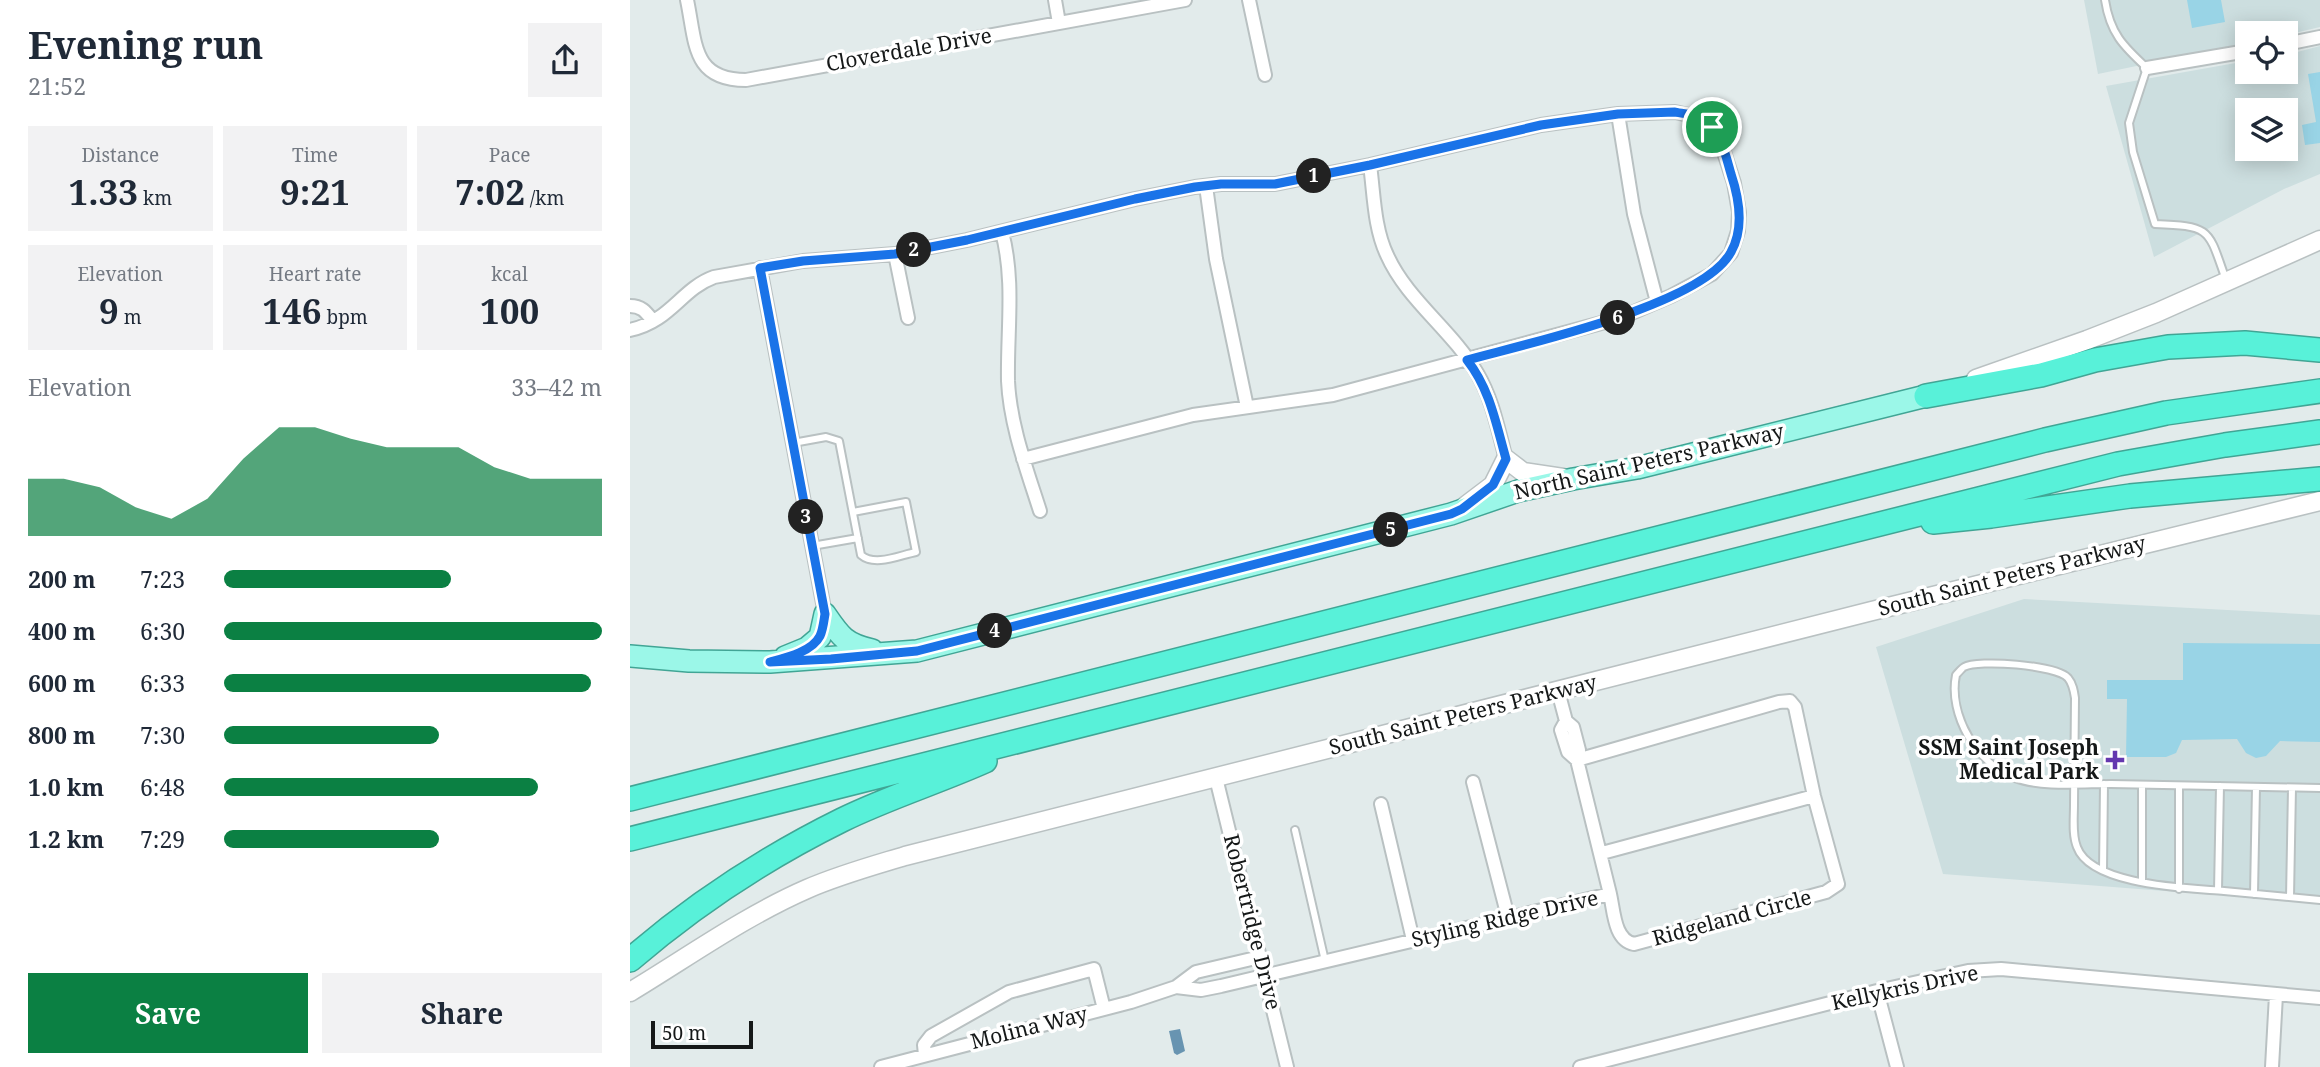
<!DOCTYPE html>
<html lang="en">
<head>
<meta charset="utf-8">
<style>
	body { margin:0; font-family:"Noto Serif",serif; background:#f2f2f3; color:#1f2937; height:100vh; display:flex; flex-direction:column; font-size:26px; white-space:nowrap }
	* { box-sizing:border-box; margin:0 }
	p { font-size:23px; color:#747a83 }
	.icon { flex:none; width:38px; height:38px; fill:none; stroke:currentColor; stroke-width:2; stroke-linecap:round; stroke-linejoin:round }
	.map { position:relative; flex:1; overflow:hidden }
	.side { display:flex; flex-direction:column; background:#fff; width:630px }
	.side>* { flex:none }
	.fabs { position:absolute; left:1605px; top:21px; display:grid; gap:14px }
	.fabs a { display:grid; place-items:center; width:63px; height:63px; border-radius:0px; background:#fff; box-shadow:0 4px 18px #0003; font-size:35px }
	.scale { position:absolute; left:21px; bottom:18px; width:102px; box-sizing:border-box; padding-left:7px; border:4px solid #151818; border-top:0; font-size:19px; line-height:24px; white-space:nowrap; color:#151818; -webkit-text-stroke:5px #fff; paint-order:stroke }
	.pin { position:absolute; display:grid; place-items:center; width:60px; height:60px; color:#fff; margin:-30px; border:4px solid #fff; border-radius:50%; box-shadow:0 2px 7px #0007 }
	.km { position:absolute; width:35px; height:35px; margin:-18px; border-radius:50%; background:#222; color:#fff; font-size:19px; line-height:35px; text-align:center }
	.round { display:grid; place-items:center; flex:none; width:74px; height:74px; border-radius:0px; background:#f2f2f3 }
	.summary { display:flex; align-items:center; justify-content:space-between; height:119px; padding:0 28px }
	h1 { font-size:38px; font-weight:700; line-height:52px }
	.figures { display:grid; grid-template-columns:repeat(3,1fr); gap:10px; height:119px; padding:7px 28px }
	.figures div { display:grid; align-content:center; border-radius:0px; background:#f2f2f3; text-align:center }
	.figures b { font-size:35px; font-weight:700 }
	.figures small { font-size:19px; font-weight:400 }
	.figures p { font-size:19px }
	.chart { height:196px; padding:14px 28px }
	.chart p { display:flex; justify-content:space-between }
	.chart svg { width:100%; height:126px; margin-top:7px; fill:#0b8043; opacity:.7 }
	.button { display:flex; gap:14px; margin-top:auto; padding:14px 28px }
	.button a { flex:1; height:80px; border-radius:0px; background:#0b8043; color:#fff; font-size:28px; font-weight:700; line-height:80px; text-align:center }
	.button a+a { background:#f2f2f3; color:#1f2937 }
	ul { padding:0 28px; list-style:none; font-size:23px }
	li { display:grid; grid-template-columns:112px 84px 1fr; align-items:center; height:52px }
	li i { height:18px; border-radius:9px; background:#0b8043 }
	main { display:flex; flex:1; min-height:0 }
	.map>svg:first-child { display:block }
	.built { fill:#ccdedf; fill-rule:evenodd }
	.water { fill:#6894b1 }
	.building { fill:#99d4e6 }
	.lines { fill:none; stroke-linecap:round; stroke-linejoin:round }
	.lane-casing { stroke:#b9c1c2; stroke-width:10 }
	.street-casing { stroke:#b9c1c2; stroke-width:16 }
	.secondary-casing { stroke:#b9c1c2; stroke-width:21 }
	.primary-casing { stroke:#41a595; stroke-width:24 }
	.highway-casing { stroke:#41a595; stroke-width:26 }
	.lane { stroke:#fff; stroke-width:6 }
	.street { stroke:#fff; stroke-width:12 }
	.secondary { stroke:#fff; stroke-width:18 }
	.primary { stroke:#9bf7e8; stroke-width:21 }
	.highway { stroke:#58f1d9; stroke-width:23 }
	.route-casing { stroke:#fff; stroke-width:14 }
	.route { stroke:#1a73e8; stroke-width:9 }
	.poi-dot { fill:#6538af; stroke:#fff; stroke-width:2.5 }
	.labels { text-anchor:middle; stroke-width:7; stroke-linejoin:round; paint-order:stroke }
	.street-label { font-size:21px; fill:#151818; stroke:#fff }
	.poi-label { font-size:21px; font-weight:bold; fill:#151818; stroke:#fff; text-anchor:end }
</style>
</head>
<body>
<main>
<section class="side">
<div class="summary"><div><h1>Evening run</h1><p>21:52</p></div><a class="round"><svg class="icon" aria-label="share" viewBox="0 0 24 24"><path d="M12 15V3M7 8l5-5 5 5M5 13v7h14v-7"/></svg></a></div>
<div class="figures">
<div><p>Distance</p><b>1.33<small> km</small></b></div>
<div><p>Time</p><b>9:21</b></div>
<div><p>Pace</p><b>7:02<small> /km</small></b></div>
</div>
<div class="figures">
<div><p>Elevation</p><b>9<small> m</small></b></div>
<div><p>Heart rate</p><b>146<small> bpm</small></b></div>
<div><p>kcal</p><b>100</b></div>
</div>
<div class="chart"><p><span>Elevation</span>33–42 m</p>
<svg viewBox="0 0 160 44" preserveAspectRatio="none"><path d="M0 44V24L10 24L20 27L30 34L40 38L50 31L60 17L70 6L80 6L90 10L100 13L110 13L120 13L130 20L140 24L150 24L160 24V44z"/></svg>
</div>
<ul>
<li><b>200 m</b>7:23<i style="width:60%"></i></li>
<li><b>400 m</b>6:30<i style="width:100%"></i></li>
<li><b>600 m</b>6:33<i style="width:97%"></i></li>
<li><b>800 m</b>7:30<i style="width:57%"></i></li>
<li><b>1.0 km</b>6:48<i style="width:83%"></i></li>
<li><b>1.2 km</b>7:29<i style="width:57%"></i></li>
</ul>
<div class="button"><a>Save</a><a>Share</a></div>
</section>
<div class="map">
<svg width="1690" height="1067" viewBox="0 0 1690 1067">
	<rect width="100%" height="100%" fill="#e2ebeb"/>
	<!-- built -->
	<path class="built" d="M1454,0H1690V27L1656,35L1617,33V43L1468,74Z
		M1690,46V174L1654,189L1524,257L1476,86L1617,61V72H1656V55ZM1617,110H1656V149H1617Z
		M1394,599L1690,615V903L1313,874L1246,647Z"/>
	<!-- water -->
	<path class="water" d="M550,1029L555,1051L547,1055L544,1053L539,1031Z"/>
	<!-- building -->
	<path class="building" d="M1557,0H1591L1595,22L1562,28Z
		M1690,72V143L1675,145L1672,125L1686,122L1678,74Z
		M1553,643L1690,644V742L1650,741L1636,756L1626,758L1616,753L1607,739L1552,740L1546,753L1536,757H1496L1497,699H1477V680H1553Z"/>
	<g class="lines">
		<!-- lane casing -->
		<g class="lane-casing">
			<path id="lane" d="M1475,0C1480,33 1493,46 1517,68L1499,123L1503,152L1525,224C1582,226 1578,229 1596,280
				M163,443L196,437L209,441L231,555C245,567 270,555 286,552L276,502L223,512
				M182,546L228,538
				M1690,788C1620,787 1551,785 1481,784C1453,784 1411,788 1385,778C1347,764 1318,715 1326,675C1327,674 1333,667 1334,667C1348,659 1426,665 1438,678C1443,684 1444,691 1445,698C1445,734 1444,770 1444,805C1444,819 1442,835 1447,847C1461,886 1560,888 1594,891C1626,894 1658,897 1690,900
				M665,830L695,961
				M1473,870L1474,784
				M1512,882V785
				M1549,889V786
				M1588,890L1590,786
				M1624,894L1626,787
				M1660,897L1662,788"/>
		</g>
		<!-- street casing -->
		<g class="street-casing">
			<path id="street" d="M57,0C66,43 62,80 116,80L555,0
				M425,0L429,23
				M619,0L635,75
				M1656,44L1690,37
				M1517,68L1617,51
				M988,114L1004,214L1027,302
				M576,186L586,259L617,407
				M372,232C385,281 377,330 378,381C380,425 397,470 410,511
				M265,254L278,318
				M130,268L195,614
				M0,306C12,306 16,312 23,321
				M0,330C41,321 51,289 84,277L173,261L265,254L337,240L505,199L565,187L591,184H645L740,165C744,194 744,228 757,255C777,300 822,330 847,373C863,400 868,430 876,459
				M393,459L563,415L703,395L990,318L1041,296L1082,274L1101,253L1108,231L1109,212L1104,183L1092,146L1082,127L1072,118L1045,112L988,114L911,125L740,165
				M936,721L931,730L938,752L947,760L1149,702L1160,701L1165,707L1184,796L1208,884L1196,892L1004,944C984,940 984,911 980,894
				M586,778L657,1067
				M843,782L878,917
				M751,804L783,940
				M972,853L1184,796
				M546,987L571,990L591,986L980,894L947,760L949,750L943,727L936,721L928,691
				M1247,991L1267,1067
				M295,1055L294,1045L301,1036L379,992L464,969L474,1009
				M251,1067L501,1002L546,987L566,972L630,957
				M950,1067L1247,991L1338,971L1371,969L1690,998
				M1642,1067L1646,995"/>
		</g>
		<!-- secondary casing -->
		<g class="secondary-casing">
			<path id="secondary" d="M1346,379L1457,340L1526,313L1690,240
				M834,507L863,485L876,459L893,472L933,478
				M0,992C58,957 115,916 177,889C209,875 242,866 275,856L1242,611L1690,501"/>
		</g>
		<!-- primary casing -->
		<g class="primary-casing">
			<path id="primary" d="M195,614C210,636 215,644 242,650
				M0,656L59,661L140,662L287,651L821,514L888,491L943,479L1007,468L1296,396
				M155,657L177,648L190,637L195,614"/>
		</g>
		<!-- highway casing -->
		<g class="highway-casing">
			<path id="highway" d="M1296,396L1411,375L1465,360L1538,347L1615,343L1690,350
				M1303,522L1361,516L1500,496L1690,479
				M0,799L1415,440L1536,413L1690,391
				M0,839L1488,464L1595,445L1690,432
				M0,960C65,904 135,858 212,820C259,797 308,782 355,761"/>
		</g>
		<!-- lane -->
		<use href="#lane" class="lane"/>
		<!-- street -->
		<use href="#street" class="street"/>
		<!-- secondary -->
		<use href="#secondary" class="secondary"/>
		<!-- primary -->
		<use href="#primary" class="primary"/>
		<!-- highway -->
		<use href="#highway" class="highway"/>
	</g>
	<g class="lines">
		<!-- route casing -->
		<g class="route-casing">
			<path id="route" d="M1045,112C1053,114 1065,114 1072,118C1090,127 1096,157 1101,174C1109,198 1114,229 1101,252C1073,305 895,344 837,360C860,389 866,424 876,459L863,485L832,509L821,514L287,651L201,659L140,662C155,658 182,652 190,636C193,630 194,620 195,614L130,268L173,261L265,254L337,240L505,199L565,187L591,184H645L740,165L911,125L988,114Z"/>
		</g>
		<!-- route -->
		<use href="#route" class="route"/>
	</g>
	<!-- markers -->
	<path class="poi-dot" d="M1481.5 749.5h7v7h7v7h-7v7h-7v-7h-7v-7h7z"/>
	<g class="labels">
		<!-- street labels -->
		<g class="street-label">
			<text transform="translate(279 50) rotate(-10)" y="7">Cloverdale Drive</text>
			<text transform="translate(1019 462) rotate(-13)" y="7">North Saint Peters Parkway</text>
			<text transform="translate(1382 576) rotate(-14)" y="7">South Saint Peters Parkway</text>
			<text transform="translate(833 715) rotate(-14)" y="7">South Saint Peters Parkway</text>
			<text transform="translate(1102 918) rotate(-15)" y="7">Ridgeland Circle</text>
			<text transform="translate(875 919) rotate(-13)" y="7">Styling Ridge Drive</text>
			<text transform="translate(622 922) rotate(76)" y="7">Robertridge Drive</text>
			<text transform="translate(1275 988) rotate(-12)" y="7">Kellykris Drive</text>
			<text transform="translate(399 1028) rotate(-14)" y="7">Molina Way</text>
		</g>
		<!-- poi labels -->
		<g class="poi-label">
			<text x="1469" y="755">SSM Saint Joseph<tspan x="1469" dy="24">Medical Park</tspan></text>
		</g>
	</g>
</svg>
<div class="fabs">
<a><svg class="icon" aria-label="locate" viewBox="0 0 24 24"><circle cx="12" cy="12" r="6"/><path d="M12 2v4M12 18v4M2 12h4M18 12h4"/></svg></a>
<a><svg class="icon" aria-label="layers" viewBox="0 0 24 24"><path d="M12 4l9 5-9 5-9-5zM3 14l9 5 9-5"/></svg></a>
</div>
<div class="scale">50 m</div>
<div class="pin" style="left:1082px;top:127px;background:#1e9e55"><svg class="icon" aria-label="arrive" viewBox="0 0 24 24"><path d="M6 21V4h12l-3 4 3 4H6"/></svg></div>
<b class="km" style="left:684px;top:176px">1</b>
<b class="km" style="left:284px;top:250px">2</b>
<b class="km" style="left:176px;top:517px">3</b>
<b class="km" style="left:365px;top:631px">4</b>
<b class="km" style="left:761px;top:530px">5</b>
<b class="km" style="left:988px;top:318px">6</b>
</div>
</main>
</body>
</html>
